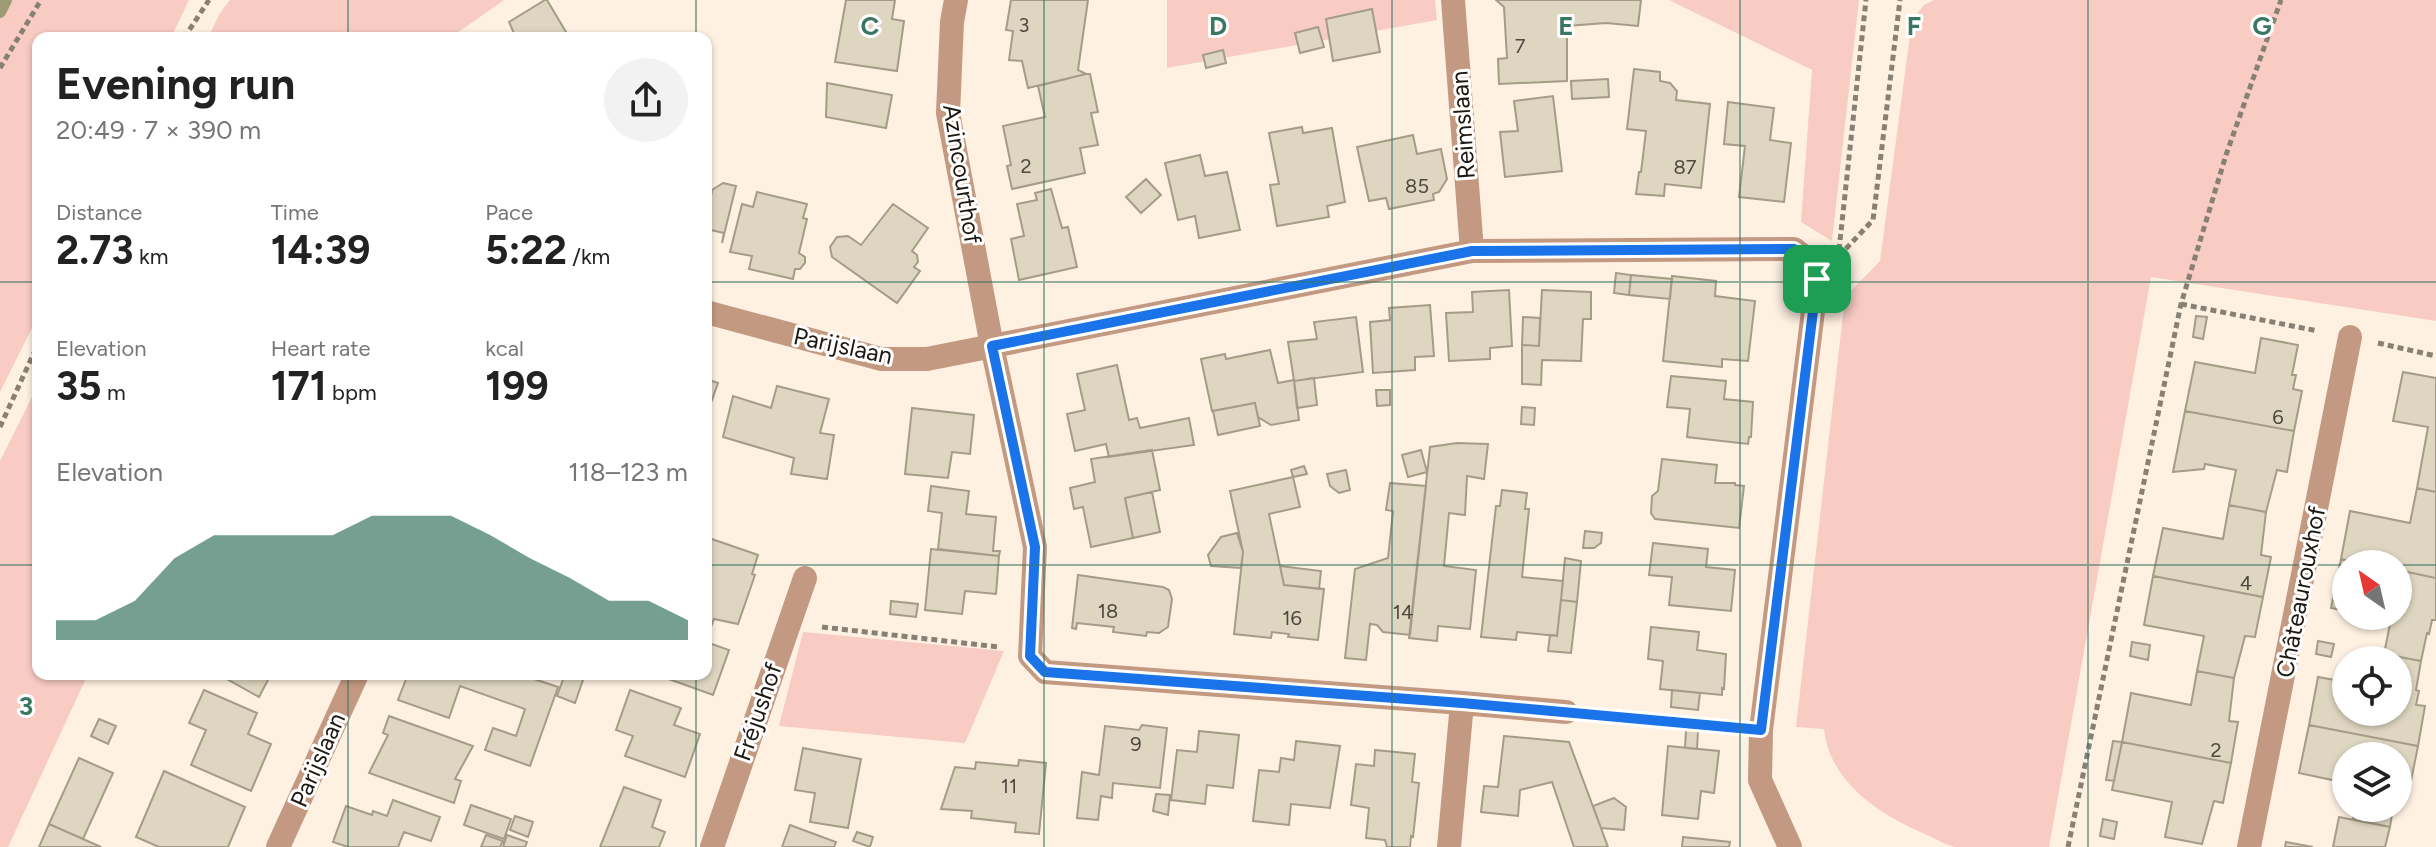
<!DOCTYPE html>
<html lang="en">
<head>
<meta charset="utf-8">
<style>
	body { margin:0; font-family:Figtree,sans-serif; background:#f2f2f2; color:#222; height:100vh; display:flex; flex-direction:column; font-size:30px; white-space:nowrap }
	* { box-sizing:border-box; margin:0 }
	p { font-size:26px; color:#767676 }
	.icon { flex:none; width:44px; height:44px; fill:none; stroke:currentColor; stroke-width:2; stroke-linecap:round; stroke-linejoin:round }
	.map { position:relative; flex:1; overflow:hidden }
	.details { position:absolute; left:32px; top:32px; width:680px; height:648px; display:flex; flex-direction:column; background:#fff; border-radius:16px; box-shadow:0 2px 6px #0004 }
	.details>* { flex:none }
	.needle { width:52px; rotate:326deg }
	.fabs { position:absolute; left:2332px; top:550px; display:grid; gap:16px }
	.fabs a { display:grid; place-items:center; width:80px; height:80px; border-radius:50%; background:#fff; box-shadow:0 2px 6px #0004; font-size:40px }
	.pin { position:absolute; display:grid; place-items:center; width:68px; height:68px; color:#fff; margin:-34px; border-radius:16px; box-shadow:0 4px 12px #0006 }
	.round { display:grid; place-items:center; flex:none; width:84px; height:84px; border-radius:42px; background:#f2f2f2 }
	.head { display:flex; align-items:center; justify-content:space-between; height:136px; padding:0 24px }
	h1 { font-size:44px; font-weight:700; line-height:60px }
	.metrics { display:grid; grid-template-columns:repeat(3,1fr); gap:12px; height:136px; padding:8px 24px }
	.metrics div { display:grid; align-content:center }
	.metrics b { font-size:40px; font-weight:700 }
	.metrics small { font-size:22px; font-weight:400 }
	.metrics p { font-size:22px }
	.chart { height:224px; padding:16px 24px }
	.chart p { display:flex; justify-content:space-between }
	.chart svg { width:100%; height:144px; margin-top:8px; fill:#3a7763; opacity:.7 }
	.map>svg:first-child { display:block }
	.green { fill:#f8cbc3 }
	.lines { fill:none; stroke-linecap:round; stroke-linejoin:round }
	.stream { stroke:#9d9c73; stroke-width:12 }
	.building { fill:#ded6c0; stroke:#a49c87; stroke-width:2 }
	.path { stroke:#898075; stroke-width:5; stroke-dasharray:6 4; stroke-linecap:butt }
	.street { stroke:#c39981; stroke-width:24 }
	.route-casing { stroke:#fff; stroke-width:16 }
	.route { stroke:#1a73e8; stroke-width:10 }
	.grid { fill:none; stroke:#3a7763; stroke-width:2; stroke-opacity:0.55 }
	.labels { text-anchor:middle; stroke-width:6; stroke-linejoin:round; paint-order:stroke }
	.number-label { font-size:20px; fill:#4e483e }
	.street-label { font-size:24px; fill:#1e1812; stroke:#fff }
	.grid-label { font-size:26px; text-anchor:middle; font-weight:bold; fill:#3a7763; stroke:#fff; stroke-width:6; stroke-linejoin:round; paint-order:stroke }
</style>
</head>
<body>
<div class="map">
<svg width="2436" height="847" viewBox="0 0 2436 847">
	<rect width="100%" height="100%" fill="#fef1e2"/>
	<!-- green -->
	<path class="green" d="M0,0H189L171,38H38V316L0,392Z
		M230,0H504L450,38H208L220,13Z
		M1167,0H1435L1437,20L1167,68Z
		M1669,0H1859L1832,241L1801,222L1812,70Z
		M1934,0H2436V321L2151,277L2049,847C2021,847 1982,847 1955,847C1946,845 1936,839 1927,835C1881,815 1830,784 1824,729L1796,727L1845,297L1880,261L1912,20L1924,5Z
		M38,385V674H88L8,847H0V461Z
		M803,632L1004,651L965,743L779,726Z"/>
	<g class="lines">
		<!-- stream -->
		<path class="stream" d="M0,12L6,0"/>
	</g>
	<!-- building -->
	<path class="building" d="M545,0H547L566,32L557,38H516L509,22Z
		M846,0H895L892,19L904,21L897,71L835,62Z
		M1011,0H1088L1078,70L1086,74L1028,88L1022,61L1009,60L1013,31L1006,30Z
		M1496,0H1641L1638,26L1606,23L1567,26V81L1499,84L1498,59L1507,58L1504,7Z
		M1372,9L1380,52L1333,61L1326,19Z
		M1318,27L1324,47L1300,53L1295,33Z
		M1223,50L1226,63L1206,68L1203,55Z
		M1634,69L1660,72V81L1670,83L1677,91L1676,100L1710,104L1701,188L1665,184L1664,196L1636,194L1639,172H1641L1646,131L1627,129Z
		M1086,74H1090L1098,112L1091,113L1098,145L1080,148L1085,173L1012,189L1007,166L1011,165L1003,126L1045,117L1038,86Z
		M1608,79L1609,97L1572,99L1571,81Z
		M827,83L892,95L886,128L826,117Z
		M1553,96L1562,171L1505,177L1500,132L1518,131L1514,101Z
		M1728,102L1774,108L1770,140L1791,143L1784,202L1739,197L1745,146L1724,144Z
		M1302,127L1303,133L1332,128L1345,202L1327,206L1329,217L1277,226L1270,185L1279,184L1269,133Z
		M1413,135L1417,154L1441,149L1447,179L1439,192L1433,194L1434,200L1389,209L1386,198L1369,201L1357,147Z
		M1200,155L1205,176L1227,172L1240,230L1199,238L1195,216L1178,220L1165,163Z
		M1146,179L1161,195L1141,213L1126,197Z
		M723,183L736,186L722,243L724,233L706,229V195L711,196L712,190Z
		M1051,189L1062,228L1068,227L1077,267L1019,280L1011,239L1024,236L1017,204L1037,200L1035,193Z
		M757,192L807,204L803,218L807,219L799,253L805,257V263L800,269H795L793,279L749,269L752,256L730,252L742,204L753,207Z
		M893,204L928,228L912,251L917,255L918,262L914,267L920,271L897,303L832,257L830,247L837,237L848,236L861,245Z
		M1616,273L1631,275L1629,295L1614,293Z
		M1631,275L1672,279L1670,299L1629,295Z
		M1672,276L1716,281L1715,296L1755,301L1748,361L1722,359V367L1663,361Z
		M1509,290L1512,346L1490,348V359L1449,361L1446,313L1473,312L1472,292Z
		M1542,290L1591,292V319H1583L1581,361L1542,360L1541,385L1522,384V345L1539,346Z
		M1430,305L1434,356L1415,357V370L1373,373L1370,322L1390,320L1389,308Z
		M2196,316L2207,317L2203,339L2193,337Z
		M1356,317L1363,372L1294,381L1288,342L1317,339L1314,322Z
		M1523,317L1540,318L1539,346L1522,345Z
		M2261,338L2298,345L2292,375H2296L2293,389L2302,391L2294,431L2185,411L2195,362L2255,373Z
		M1270,350L1278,383L1294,380L1299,420L1271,425L1258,417L1255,403L1212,411L1201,359L1225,354L1226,359Z
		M1117,365L1129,420L1137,418L1140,428L1189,418L1194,445L1109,457L1106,444L1075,451L1067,414L1085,410L1077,374Z
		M2403,372L2436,378V492L2417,488L2428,427L2393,421Z
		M1671,376L1726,381L1724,399L1753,402L1751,437H1749L1748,444L1687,437L1690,409L1667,407Z
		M1314,378L1317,405L1297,408L1294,381Z
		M706,379L718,383L706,417Z
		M777,386L829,399L820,433L834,435L827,479L791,474L794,458L723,437L733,396L771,408Z
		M1376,390H1390V405L1377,406Z
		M1255,403L1260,426L1218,435L1213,411Z
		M1522,407L1535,408L1534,425L1521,424Z
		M912,408L974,415L970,454L952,452L948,478L905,474Z
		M2185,411L2294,431L2287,472L2277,470L2266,512L2229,505L2236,470L2205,464L2204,469L2173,472Z
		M1457,443L1488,444L1484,479L1467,476L1465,515L1449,513L1444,566L1476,570L1470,629L1438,626L1437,641L1409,638L1430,447Z
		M1152,450L1160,490L1125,498L1133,538L1091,547L1083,507L1074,509L1070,488L1095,482L1091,459Z
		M1421,450L1427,472L1408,477L1402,455Z
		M1662,459L1717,465L1715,483H1735V485L1744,486L1739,528L1655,519L1651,513L1652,496L1658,491Z
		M1304,466L1307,474L1293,477L1291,470Z
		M1346,470L1350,490L1339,493L1330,486L1327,474Z
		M1293,477L1300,507L1269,514L1284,585L1324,589L1318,640L1288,637L1289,634L1272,632L1271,638L1234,634L1243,552L1230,491Z
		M1390,483L1426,486L1410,635L1383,632L1377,625L1370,624L1366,660L1345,658L1355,569L1388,558L1393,511L1386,510Z
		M931,486L969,491L966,514L996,517L993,551H1000L999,556L938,549L942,513L928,511Z
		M2417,488L2436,492V578L2398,570V564H2365L2341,559L2350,511L2410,523Z
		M1502,490L1527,493L1525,509H1529L1522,577L1563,581L1557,636L1517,632L1516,640L1481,637L1496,506H1500Z
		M1152,492L1160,532L1133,538L1125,498Z
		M2229,505L2266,512L2261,555L2271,557L2263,597L2153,576L2163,528L2223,539Z
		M1585,531L1602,533L1601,543L1594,548H1583Z
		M1237,533L1243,552L1241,568L1211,566L1208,555L1221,537Z
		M706,537L758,555L752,574L755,575L738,624L714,619L711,627L706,625Z
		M1653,543L1708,549L1706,567L1735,570L1731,611L1669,605L1672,577L1649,575Z
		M931,549L999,556L996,594L965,591L962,614L925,610Z
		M1565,558L1581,561L1577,602L1561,600Z
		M2341,559L2365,564H2346V611L2331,608Z
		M1280,566L1321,571L1319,589L1284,585Z
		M2398,570L2436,578V620H2432L2429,634L2427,633L2421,661L2384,654L2391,619L2372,616H2398Z
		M1078,575L1163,587L1169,590L1172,599L1168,627L1159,633L1147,632L1146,636L1113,632L1114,627L1077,623L1076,629L1072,628Z
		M2153,576L2263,597L2255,637L2245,636L2234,678L2197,671L2204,636L2144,625Z
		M1561,600L1577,602L1571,653L1548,651L1550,635L1557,636Z
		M891,601L918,604L916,617L890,614Z
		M706,625L711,627L706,642L729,650L713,695L655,674H706Z
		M1651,627L1699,632L1697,650L1726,654L1724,689L1722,688V695L1660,689L1663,661L1648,659Z
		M2318,641L2334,644L2331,657L2316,654Z
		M2132,642L2150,645L2148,660L2130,656Z
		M2384,654L2421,661L2416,690L2419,691L2416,705L2425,706L2418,746L2309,725L2318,677L2346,682V712H2398V660H2383Z
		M2197,671L2234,678L2229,721L2238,722L2231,763L2122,742L2131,693L2191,705Z
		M218,674H271L259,697Z
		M408,674H519L558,687L530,766L485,750L493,728L516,736L525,709L460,686L449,718L398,700Z
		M565,674H585L575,703L557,696Z
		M204,690L257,713L248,734L271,744L251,791L191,765L206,730L189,723Z
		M630,690L681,708L674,725L700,734L685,777L625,756L633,736L616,730Z
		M1672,690L1700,693L1698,710L1671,707Z
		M389,716L473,746L455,779L461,781L454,803L369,773L388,735L383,733Z
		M99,719L116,726L108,744L91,736Z
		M1142,725L1167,728L1160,788L1113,783L1112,798L1101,796L1098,820L1077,818L1082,772L1099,775L1105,726L1139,730Z
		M2309,725L2418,746L2410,786L2401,785L2398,799V756H2346V783L2299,773Z
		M1686,730L1698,731L1697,749L1685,748Z
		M1199,731L1239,735L1233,788L1207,785L1205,804L1171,800L1177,750L1197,752Z
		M1504,736L1569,742L1608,847H1574L1552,782L1520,790L1518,816L1481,812L1484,786L1498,787Z
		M1296,741L1340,746L1330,808L1291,804L1289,825L1253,821L1259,770L1279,772L1281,758L1294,760Z
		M2113,741L2122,742L2114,781L2106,780Z
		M2122,742L2231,763L2223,803L2214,801L2202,844L2165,837L2172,802L2112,790Z
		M1668,746L1719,751L1714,793L1701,791L1698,819L1662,815Z
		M803,748L861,759L848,828L810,822L815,793L795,790Z
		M1375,750L1415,754L1412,782L1419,783L1413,837L1411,836L1410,847H1387L1385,840L1366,838L1369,808L1351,805L1356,764L1374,766Z
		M79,758L113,773L83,839L49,824Z
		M1019,760L1046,763L1039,834L1015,832L1016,823L971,818L972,811L941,809L955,767L975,769L976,762L1018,766Z
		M164,771L245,807L228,847H159L136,837Z
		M624,787L661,800L652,827L665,832L659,847H600Z
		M1156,794L1170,795L1168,815L1153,811Z
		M1614,798L1626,807L1624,830L1601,828L1593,806Z
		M393,800L440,817L431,841L404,832L398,847H348L333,842L346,806L372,815L373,811L387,816Z
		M471,805L511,819L504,839L464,825Z
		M2355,808H2393L2390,827L2353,819Z
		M515,816L533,822L528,837L510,830Z
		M2339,817L2390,827L2385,847H2333Z
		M2103,819L2117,822L2114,839L2100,836Z
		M49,824L83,839L101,847H39Z
		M790,825L836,842L834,847H782Z
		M857,832L873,837L870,847L853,841Z
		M486,835L503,841L500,847H481Z
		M507,835L527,842L525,847H503Z
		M1683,837L1730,842L1729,847H1682Z
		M2286,842L2313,847H2285Z"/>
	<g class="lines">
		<!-- path -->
		<path class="path" d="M184,38L209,0
			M0,68L41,0
			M1839,250L1866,0
			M1839,256L1873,220L1900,0
			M2181,304L2318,331
			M2378,343L2436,356
			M0,427L38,344
			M822,627L999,647
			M1595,715L1728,727
			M2068,847L2181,304L2226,155L2281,0"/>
		<!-- street -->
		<path class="street" d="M956,0L952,22L948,113L992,346L1035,547L1030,656L1045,672L1462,703
			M1453,0L1472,251
			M706,312L881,359H927L1472,251L1794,249L1808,260L1817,279L1761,730L1760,780L1790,847
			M278,847L357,674
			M712,847L805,578
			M1449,847L1462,703L1566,712
			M2249,847L2350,337"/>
	</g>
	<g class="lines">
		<!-- route casing -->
		<g class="route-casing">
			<path id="route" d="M1794,249L1808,260L1817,279L1761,730L1462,703L1045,672L1030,656L1035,547L992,346L1472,251Z"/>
		</g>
		<!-- route -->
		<use href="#route" class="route"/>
	</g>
	<!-- grid -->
	<path class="grid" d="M348,0V38M696,0V38M1044,0V847M1392,0V847M1740,0V847M2088,0V847M0,282H38M706,282H2436M0,565H38M706,565H2346M2398,565H2436M348,674V847M696,674V847"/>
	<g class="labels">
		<!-- number labels -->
		<g class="number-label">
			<text x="1024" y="32">3</text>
			<text x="1520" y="53">7</text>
			<text x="1026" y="173">2</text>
			<text x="1685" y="174">87</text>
			<text x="1417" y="193">85</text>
			<text x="2278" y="424">6</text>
			<text x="2246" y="590">4</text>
			<text x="1108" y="618">18</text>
			<text x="1403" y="619">14</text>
			<text x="1292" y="625">16</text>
			<text x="1136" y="751">9</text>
			<text x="2216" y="757">2</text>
			<text x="1009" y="793">11</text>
		</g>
		<!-- street labels -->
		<g class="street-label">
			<text transform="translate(1463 125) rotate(-94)" y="8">Reimslaan</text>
			<text transform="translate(962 174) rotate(81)" y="8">Azincourthof</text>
			<text transform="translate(843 346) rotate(12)" y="8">Parijslaan</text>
			<text transform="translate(2301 592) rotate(-79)" y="8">Châteaurouxhof</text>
			<text transform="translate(758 712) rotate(-71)" y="8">Fréjushof</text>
			<text transform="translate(318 760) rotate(-66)" y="8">Parijslaan</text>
		</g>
	</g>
	<g class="grid-label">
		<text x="870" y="35">C</text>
		<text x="1218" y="35">D</text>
		<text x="1566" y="35">E</text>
		<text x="1914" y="35">F</text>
		<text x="2262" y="35">G</text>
		<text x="26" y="715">3</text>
	</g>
</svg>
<div class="fabs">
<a><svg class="needle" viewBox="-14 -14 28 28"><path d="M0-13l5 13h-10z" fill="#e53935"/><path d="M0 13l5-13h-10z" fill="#767676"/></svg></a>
<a><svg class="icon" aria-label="locate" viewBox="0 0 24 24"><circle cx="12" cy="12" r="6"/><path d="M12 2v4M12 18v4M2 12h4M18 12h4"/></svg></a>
<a><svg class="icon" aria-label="layers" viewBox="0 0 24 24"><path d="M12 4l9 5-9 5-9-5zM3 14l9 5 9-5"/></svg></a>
</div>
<div class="pin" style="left:1817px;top:279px;background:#1e9e55"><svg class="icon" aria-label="arrive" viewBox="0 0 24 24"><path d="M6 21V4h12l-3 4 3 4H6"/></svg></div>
<section class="details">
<div class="head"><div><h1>Evening run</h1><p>20:49 · 7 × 390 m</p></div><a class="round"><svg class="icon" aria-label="share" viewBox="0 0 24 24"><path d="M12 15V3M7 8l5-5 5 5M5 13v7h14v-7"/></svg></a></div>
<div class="metrics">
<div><p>Distance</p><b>2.73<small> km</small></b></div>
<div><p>Time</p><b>14:39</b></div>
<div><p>Pace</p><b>5:22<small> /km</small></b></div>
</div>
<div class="metrics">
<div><p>Elevation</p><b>35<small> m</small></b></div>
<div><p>Heart rate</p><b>171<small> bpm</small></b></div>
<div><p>kcal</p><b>199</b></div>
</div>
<div class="chart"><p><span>Elevation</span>118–123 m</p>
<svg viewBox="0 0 160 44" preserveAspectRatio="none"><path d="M0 44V38L10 38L20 32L30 19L40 12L50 12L60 12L70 12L80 6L90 6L100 6L110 12L120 19L130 25L140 32L150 32L160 38V44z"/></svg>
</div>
</section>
</div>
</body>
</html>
